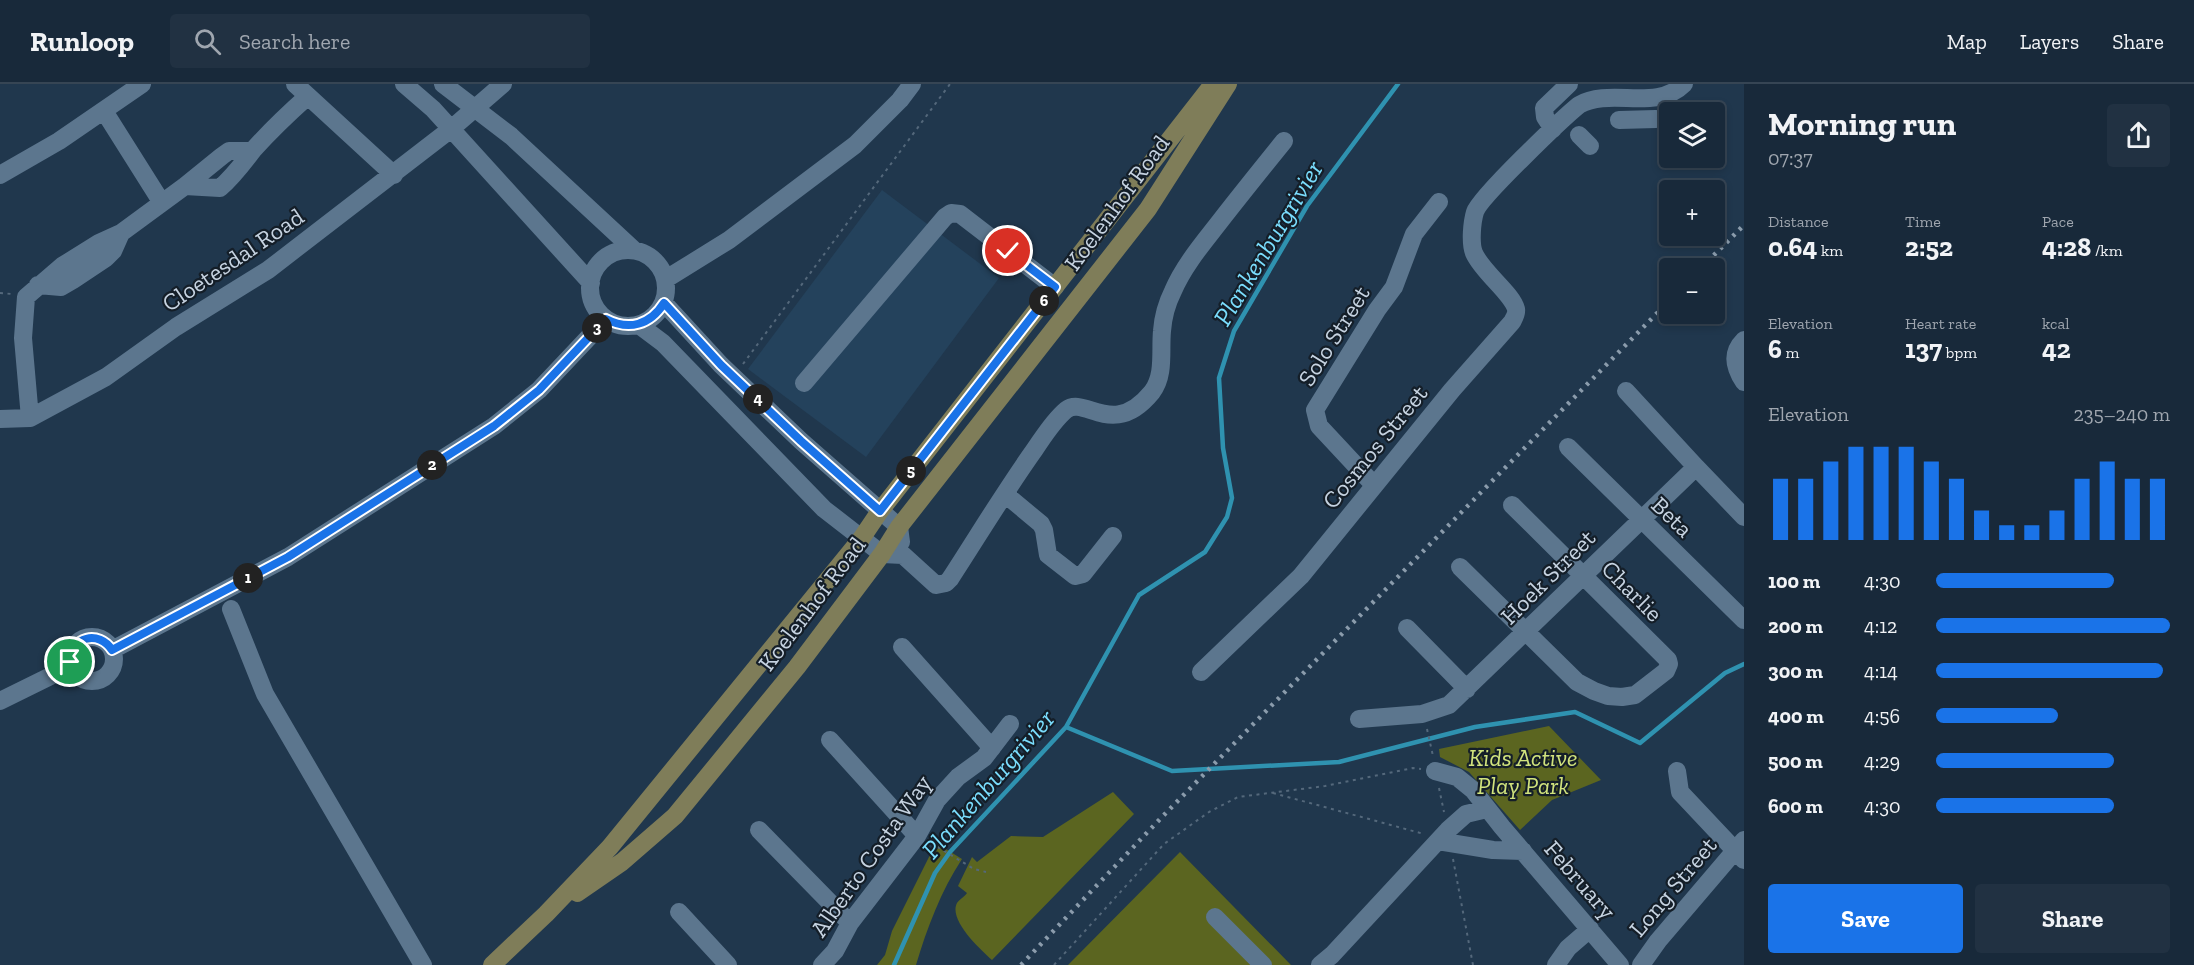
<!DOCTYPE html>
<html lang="en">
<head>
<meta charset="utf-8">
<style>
	body { margin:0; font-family:"Zilla Slab",serif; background:#213142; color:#f1f3f6; height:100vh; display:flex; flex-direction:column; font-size:22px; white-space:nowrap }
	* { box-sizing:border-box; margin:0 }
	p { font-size:20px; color:#9fa6af }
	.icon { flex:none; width:33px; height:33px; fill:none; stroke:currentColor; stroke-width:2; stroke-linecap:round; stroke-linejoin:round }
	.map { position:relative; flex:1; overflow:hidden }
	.side { display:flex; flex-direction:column; background:#18293a; width:450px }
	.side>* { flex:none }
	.buttons { position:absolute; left:1659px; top:18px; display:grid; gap:12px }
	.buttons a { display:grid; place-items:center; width:66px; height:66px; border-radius:6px; background:#18293a; box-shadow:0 3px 9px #0003,0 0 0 2px #364554; font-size:30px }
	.pin { position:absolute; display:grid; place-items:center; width:51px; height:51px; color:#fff; margin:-26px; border:3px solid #fff; border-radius:50%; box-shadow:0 2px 6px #0007 }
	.km { position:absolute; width:30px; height:30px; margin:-15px; border-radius:50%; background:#222; color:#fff; font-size:16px; line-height:30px; text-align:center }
	.round { display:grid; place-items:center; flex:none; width:63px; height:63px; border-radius:6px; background:#213142 }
	.headline { display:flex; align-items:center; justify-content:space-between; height:102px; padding:0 24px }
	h1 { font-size:33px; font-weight:700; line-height:45px }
	.metrics { display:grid; grid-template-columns:repeat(3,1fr); gap:9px; height:102px; padding:6px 24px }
	.metrics div { display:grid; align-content:center }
	.metrics b { font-size:26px; font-weight:700 }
	.metrics small { font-size:16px; font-weight:400 }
	.metrics p { font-size:16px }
	.chart { height:168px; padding:12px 24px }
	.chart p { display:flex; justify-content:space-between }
	.chart svg { width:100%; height:108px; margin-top:6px; stroke:#1a73e8; stroke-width:6 }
	.cta { display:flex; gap:12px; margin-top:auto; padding:12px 24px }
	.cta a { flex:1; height:69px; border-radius:6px; background:#1a73e8; color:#fff; font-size:24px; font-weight:700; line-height:69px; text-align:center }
	.cta a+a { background:#213142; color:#f1f3f6 }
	ul { padding:0 24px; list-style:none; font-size:20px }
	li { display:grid; grid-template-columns:96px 72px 1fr; align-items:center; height:45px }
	li i { height:15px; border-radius:8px; background:#1a73e8 }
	header { display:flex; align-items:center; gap:36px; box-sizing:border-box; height:84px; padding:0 30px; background:#18293a; border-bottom:2px solid #364554 }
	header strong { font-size:28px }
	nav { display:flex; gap:33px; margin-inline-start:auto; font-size:21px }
	.search { width:420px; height:54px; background:#213142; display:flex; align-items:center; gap:15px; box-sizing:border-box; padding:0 21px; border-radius:6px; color:#9fa6af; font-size:22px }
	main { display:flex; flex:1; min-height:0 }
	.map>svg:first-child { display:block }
	.built { fill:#24425c }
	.green { fill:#5b6520 }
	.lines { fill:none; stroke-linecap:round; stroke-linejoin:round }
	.stream { stroke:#2f92b0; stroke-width:4.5 }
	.path { stroke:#54687b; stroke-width:2; stroke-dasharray:3 4.5; stroke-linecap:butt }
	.minor { stroke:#5c768e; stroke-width:18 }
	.major { stroke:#7f7d59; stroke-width:18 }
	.rail { stroke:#8b9cac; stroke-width:4.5; stroke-dasharray:3 6; stroke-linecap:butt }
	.route-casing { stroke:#fff; stroke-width:12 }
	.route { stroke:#1a73e8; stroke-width:8 }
	.labels { text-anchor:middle; stroke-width:4.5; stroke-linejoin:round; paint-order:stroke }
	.street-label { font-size:24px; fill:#c6d3e1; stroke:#141e28 }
	.park-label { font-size:24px; font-style:italic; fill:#d1e37d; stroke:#141e28 }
	.water-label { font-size:26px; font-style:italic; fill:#7addfd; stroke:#141e28 }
</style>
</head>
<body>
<header>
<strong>Runloop</strong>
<div class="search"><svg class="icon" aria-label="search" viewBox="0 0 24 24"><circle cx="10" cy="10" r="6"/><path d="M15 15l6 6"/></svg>Search here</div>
<nav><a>Map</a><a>Layers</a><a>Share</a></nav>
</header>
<main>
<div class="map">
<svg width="1744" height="881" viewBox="0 0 1744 881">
	<rect width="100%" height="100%" fill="#20374d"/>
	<!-- built -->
	<path class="built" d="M882,106L999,194L866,373L748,285Z"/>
	<!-- green -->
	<path class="green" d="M1549,642L1601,696L1552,716L1520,746L1469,688L1440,673L1439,665Z
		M1113,708L1134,730L992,876C981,866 948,836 957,819C959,816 965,812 967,809L958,802L972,773L977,778L1011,752L1043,753Z
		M936,759L962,775C941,807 927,844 916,881H877L885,871L892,847Z
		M1180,768L1291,881H1068Z"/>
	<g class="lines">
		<!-- stream -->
		<path class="stream" d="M1066,643L1172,687L1339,678L1475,643L1575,628L1640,659L1725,589L1744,580
			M894,881L935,789L950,768L1066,643L1139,511L1205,468L1227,433L1232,414L1223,364L1219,294L1234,247L1307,122L1398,0"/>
		<!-- path -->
		<path class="path" d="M0,209L12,210
			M743,280L950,0
			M1427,645L1433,672
			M1439,704L1444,728
			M1273,709L1424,750
			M931,759L974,785L986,788
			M1453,775L1473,881
			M1054,881L1164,760L1209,728L1238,713L1325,702L1413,684L1421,685"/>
		<!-- minor -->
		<path class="minor" d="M295,0L394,91
			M404,0L433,25L453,47L591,199
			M443,0L511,52L634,166
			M104,27L162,119
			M1619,36L1656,35
			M1553,45L1545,33L1544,24L1569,0
			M1579,51L1590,62
			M0,91L59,57L142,0
			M185,102L220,104C234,92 243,79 254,65C271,46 289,29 308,12
			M590 204a38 38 0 1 1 76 0a38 38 0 1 1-76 0Z
			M666,195L729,156L855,61L900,16L912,0
			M38,201L61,203L73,196L106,174L113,167L121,149
			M664,219L721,281L801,357L899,443L901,458
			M639,241L663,259L824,425L882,470L903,471L936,501L946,499L950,495C978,452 1005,407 1035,365C1044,352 1053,337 1066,326C1085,311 1113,356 1152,308C1165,291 1160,267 1162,247C1163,233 1167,219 1173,207C1184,181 1204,158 1221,136C1242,109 1263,83 1284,57
			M1744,256C1731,269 1734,283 1744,298
			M804,299L945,133L951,129L960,130L1055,203
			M1626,307L1696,383
			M30,334L23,254L26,213L62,182L99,159L121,149L185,102L222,72L229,67H252
			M0,335L30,334L106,293L176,243L268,186L451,45L503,0
			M1568,363L1744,536
			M1374,401L1319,342L1315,326L1377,226L1394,203L1414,150L1439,118
			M1005,410L1041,440L1044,446L1048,471L1075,492L1083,490L1113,452
			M1460,483L1577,598L1594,607L1608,612L1622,613L1635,611L1666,587L1669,580L1668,576L1512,421
			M231,525L265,610L423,881
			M1407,544L1467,605
			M70 575a22 22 0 1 1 44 0a22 22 0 1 1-44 0Z
			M902,563L992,664
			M112,566L288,473L494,342L539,306L606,235
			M1201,588L1301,492L1452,306L1512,238C1514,234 1517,230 1516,225C1512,209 1482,188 1474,169C1470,159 1472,138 1475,128C1480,113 1563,34 1579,21C1611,3 1656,28 1684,0
			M0,617L71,582
			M1359,635L1422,630L1449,621L1696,383L1744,433
			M830,656L917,752
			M1435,687L1457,693L1473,706L1502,743L1620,881
			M1677,687L1680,708L1744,776
			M759,746L850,839
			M1438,757L1493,766L1523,767
			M679,828L728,881
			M1215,833L1263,881
			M822,881L835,867L850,839L917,752L937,716L958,693L984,674L1010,640
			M1320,881L1332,871L1448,746L1466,730L1487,725
			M1556,881L1568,864L1590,845
			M1641,881L1658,857L1744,756"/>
		<!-- major -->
		<path class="major" d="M577,809L622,778L675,732L797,583L882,470L899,443L1148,125L1228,0
			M492,881L546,830L610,763L861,455L880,427L1213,0"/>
		<!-- rail -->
		<path class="rail" d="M1701,184L1744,141
			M1021,881L1161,734L1670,216"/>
	</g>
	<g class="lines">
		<!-- route casing -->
		<g class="route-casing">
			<path id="route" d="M70,578C71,552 99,546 112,566L288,473L494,342L539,306L606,235C629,247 650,241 664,219L721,281L801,357L880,427L1055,203L1008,167"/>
		</g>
		<!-- route -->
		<use href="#route" class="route"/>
	</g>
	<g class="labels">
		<!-- street labels -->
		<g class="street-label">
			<text transform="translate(1117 119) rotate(-54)" y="8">Koelenhof Road</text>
			<text transform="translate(233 176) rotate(-34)" y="8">Cloetesdal Road</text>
			<text transform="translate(1334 252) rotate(-58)" y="8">Solo Street</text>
			<text transform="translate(1375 363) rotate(-51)" y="8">Cosmos Street</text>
			<text transform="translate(1672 433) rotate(44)" y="8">Beta</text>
			<text transform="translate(1548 493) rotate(-45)" y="8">Hoek Street</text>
			<text transform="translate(1632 507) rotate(45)" y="8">Charlie</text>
			<text transform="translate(812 520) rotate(-53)" y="8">Koelenhof Road</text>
			<text transform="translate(871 772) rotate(-55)" y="8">Alberto Costa Way</text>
			<text transform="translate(1580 796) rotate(49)" y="8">February</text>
			<text transform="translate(1673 803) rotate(-50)" y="8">Long Street</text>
		</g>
		<!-- park labels -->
		<g class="park-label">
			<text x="1523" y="682">Kids Active<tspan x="1523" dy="28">Play Park</tspan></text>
		</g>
		<!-- water labels -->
		<g class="water-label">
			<text transform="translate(1268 159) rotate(-59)" y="9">Plankenburgrivier</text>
			<text transform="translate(988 700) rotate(-49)" y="9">Plankenburgrivier</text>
		</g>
	</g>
</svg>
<div class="buttons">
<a><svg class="icon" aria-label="layers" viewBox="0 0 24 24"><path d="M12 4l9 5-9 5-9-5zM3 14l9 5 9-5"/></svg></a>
<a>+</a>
<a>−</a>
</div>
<div class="pin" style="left:70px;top:578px;background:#1e9e55"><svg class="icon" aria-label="arrive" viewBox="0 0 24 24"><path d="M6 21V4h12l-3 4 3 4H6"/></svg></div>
<div class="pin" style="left:1008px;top:167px;background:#d93025"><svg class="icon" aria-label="check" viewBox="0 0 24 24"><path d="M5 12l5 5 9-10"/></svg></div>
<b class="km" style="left:248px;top:494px">1</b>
<b class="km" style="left:432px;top:381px">2</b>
<b class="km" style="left:597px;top:244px">3</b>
<b class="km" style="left:758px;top:315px">4</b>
<b class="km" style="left:911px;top:387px">5</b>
<b class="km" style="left:1044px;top:217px">6</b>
</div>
<section class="side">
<div class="headline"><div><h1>Morning run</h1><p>07:37</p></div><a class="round"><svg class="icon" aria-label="share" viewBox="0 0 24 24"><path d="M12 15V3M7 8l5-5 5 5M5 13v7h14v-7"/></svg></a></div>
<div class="metrics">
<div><p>Distance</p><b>0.64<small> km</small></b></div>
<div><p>Time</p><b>2:52</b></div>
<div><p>Pace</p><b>4:28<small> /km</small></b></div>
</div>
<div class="metrics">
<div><p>Elevation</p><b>6<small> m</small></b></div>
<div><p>Heart rate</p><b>137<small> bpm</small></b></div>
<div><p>kcal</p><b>42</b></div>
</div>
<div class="chart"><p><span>Elevation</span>235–240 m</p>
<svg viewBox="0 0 160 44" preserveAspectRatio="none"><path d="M5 44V19M15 44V19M25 44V12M35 44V6M45 44V6M55 44V6M65 44V12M75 44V19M85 44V32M95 44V38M105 44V38M115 44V32M125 44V19M135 44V12M145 44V19M155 44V19"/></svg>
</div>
<ul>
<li><b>100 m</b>4:30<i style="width:76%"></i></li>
<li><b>200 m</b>4:12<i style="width:100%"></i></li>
<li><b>300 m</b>4:14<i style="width:97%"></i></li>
<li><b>400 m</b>4:56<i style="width:52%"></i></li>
<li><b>500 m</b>4:29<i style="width:76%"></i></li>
<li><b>600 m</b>4:30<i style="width:76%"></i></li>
</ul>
<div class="cta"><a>Save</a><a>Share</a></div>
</section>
</main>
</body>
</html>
